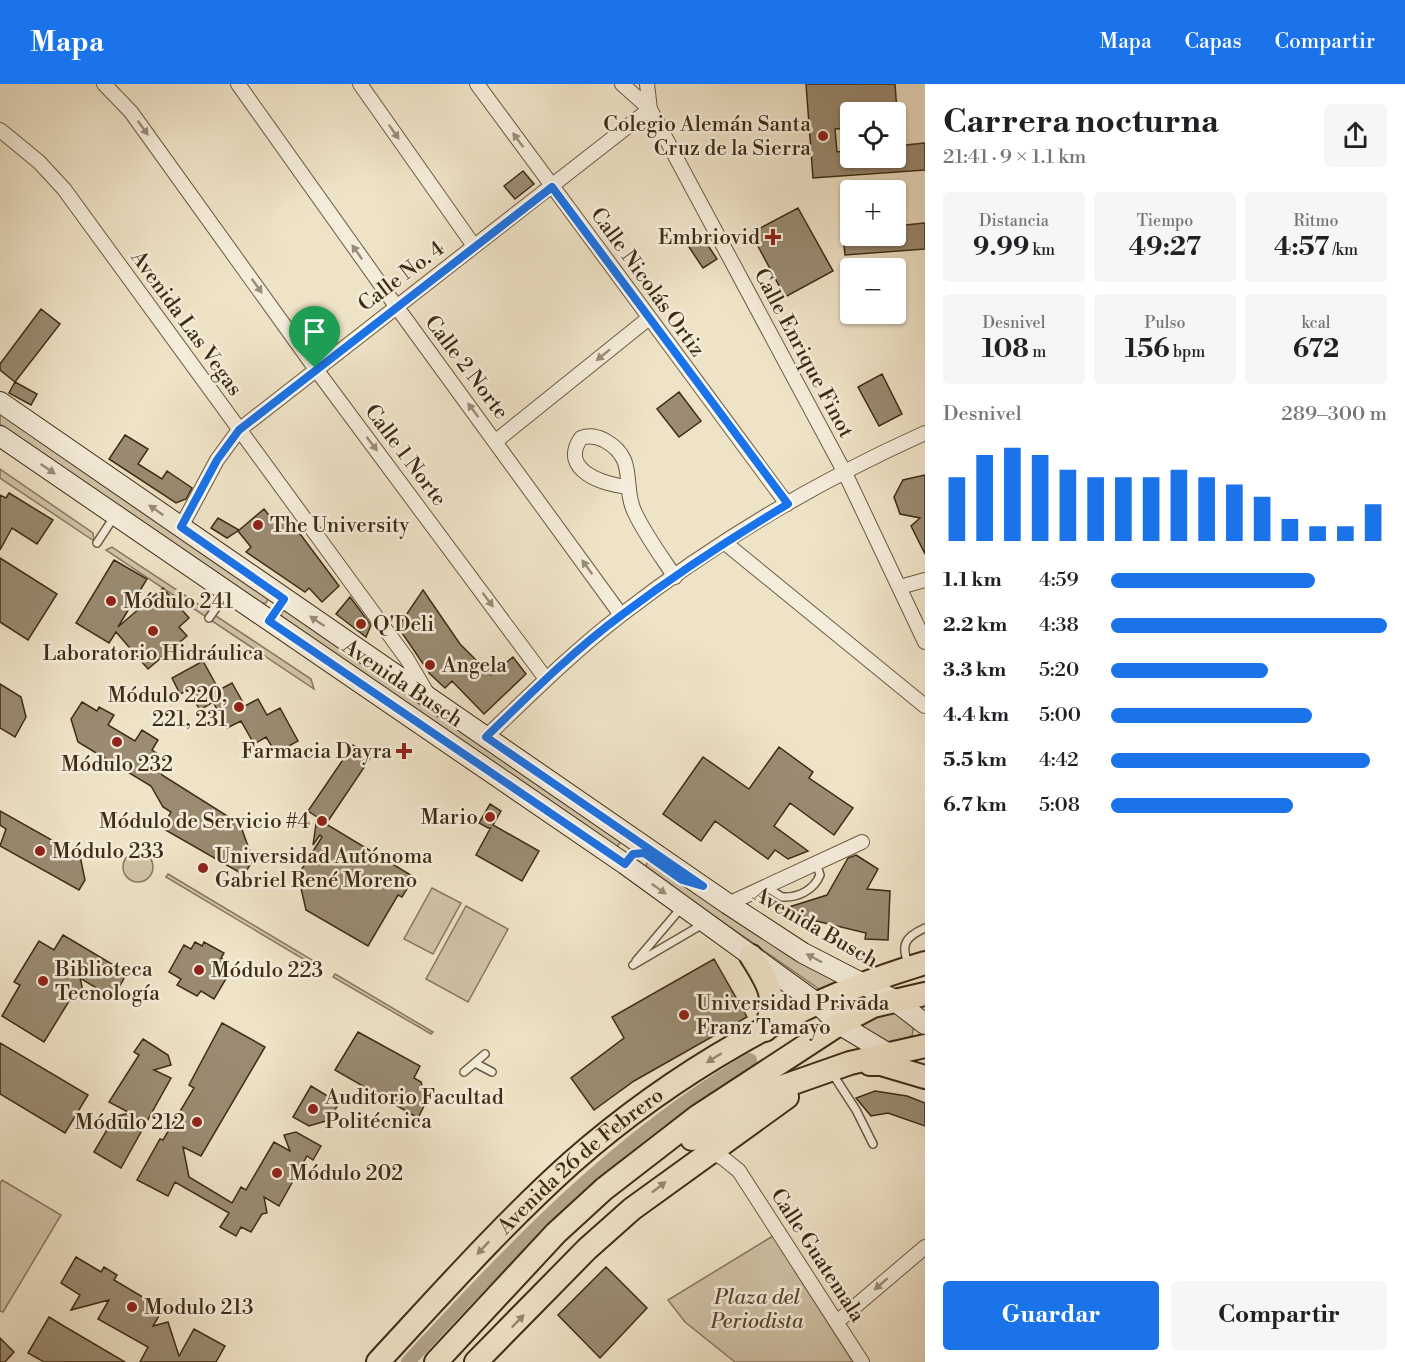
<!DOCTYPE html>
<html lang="es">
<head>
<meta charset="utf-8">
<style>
	body { margin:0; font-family:"Libre Bodoni",serif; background:#f6f6f6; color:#202124; height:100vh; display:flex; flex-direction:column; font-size:22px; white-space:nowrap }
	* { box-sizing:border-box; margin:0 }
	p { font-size:20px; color:#757577 }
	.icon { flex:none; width:33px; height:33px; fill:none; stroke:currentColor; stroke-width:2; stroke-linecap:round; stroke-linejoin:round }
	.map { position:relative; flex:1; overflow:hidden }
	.side { display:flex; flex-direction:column; background:#fff; width:480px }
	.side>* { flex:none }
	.controls { position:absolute; left:840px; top:18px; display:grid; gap:12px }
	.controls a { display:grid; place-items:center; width:66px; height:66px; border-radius:6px; background:#fff; box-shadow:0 2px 4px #0004; font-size:30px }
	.pin { position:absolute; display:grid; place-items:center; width:51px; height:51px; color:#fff; margin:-62px -26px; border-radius:50% 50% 50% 0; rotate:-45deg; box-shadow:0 0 6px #0007 }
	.pin .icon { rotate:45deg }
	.round { display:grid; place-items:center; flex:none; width:63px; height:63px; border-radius:6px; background:#f6f6f6 }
	.head { display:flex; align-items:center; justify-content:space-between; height:102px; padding:0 18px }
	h1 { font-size:33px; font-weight:800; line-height:45px }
	.figures { display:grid; grid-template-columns:repeat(3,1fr); gap:9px; height:102px; padding:6px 18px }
	.figures div { display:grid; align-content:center; border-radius:6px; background:#f6f6f6; text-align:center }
	.figures b { font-size:26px; font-weight:800 }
	.figures small { font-size:16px; font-weight:400 }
	.figures p { font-size:16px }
	.chart { height:168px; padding:12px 18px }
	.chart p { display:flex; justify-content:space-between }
	.chart svg { width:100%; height:108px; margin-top:6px; stroke:#1a73e8; stroke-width:6 }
	.action { display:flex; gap:12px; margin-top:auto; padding:12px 18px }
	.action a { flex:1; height:69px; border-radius:6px; background:#1a73e8; color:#fff; font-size:24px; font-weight:800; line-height:69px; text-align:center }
	.action a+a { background:#f6f6f6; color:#202124 }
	ul { padding:0 18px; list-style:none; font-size:20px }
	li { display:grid; grid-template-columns:96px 72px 1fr; align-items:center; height:45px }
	li i { height:15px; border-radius:8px; background:#1a73e8 }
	header { display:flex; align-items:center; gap:36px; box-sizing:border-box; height:84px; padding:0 30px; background:#1a73e8; color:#fff }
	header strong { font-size:28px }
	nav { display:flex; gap:33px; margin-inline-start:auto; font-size:21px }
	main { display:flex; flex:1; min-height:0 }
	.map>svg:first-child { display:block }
	.green { fill:#d1c4a9; stroke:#887860; stroke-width:1.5 }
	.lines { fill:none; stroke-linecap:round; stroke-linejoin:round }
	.canal { stroke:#b3a58b; stroke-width:14 }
	.building { fill:#9a8b72; stroke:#3e2c16; stroke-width:1.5 }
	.service-casing { stroke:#6a5a42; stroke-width:10 }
	.minor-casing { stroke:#6a5a42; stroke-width:16 }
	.secondary-casing { stroke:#3e2c16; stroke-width:22 }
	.primary-casing { stroke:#3e2c16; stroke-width:26 }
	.service { stroke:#f5eddb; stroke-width:7 }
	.minor { stroke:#f5eddb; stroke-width:14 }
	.secondary { stroke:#f5eddb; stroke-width:20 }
	.primary { stroke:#efe3c7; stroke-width:22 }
	.oneway { fill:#9a8c78 }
	.oneway2 { fill:#96886e }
	.route-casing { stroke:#fff; stroke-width:12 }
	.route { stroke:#1a73e8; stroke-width:8 }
	.poi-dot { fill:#8f2418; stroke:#f5eddb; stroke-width:2 }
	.labels { text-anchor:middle; stroke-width:5; stroke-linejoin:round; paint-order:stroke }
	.poi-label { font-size:21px; fill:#3e2c16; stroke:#f5eddb; text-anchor:start }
	.street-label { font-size:21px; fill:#3e2c16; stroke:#f5eddb }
	.park-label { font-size:21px; font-style:italic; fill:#5b4a33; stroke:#f5eddb }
</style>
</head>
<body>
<header>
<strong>Mapa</strong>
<nav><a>Mapa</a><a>Capas</a><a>Compartir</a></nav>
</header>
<main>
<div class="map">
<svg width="925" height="1278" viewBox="0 0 925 1278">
	<rect width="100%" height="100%" fill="#efe3c7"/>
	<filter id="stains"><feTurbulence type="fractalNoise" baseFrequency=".00333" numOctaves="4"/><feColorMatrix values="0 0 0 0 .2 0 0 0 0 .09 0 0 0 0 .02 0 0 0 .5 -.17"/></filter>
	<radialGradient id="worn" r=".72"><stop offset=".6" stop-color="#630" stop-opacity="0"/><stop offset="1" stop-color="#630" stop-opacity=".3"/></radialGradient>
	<!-- green -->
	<path class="green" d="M0,327L266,510L268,515L266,519H260L0,340Z
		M0,385L93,449L94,457L0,394Z
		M112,463L311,595L314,605L106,466Z
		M285,526L621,757L617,763L283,535L281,530Z
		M123 783a15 15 0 1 1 30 0a15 15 0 1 1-30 0Z
		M648,777L654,778L840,899L822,907L645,784Z
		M168,790L312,876L310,879L166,793Z
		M432,804L461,819L433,870L404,855Z
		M466,822L508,845L468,918L426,895Z
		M335,890L433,948L431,950L333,893Z
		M888,924L914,942L912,952L890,959L862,944L860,938Z
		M2,1096L61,1131L3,1228L0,1227V1100Z
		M773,1152L853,1278H735L685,1238L668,1216Z"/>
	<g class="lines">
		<!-- canal -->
		<path class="canal" d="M408,1278C515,1163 613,1057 750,976"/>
	</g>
	<!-- building -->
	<path class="building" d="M806,0H895L897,28H850V44L835,45L837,68L850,66V74H896V62L925,59V86L813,94Z
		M523,87L534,100L515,115L504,102Z
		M798,124L833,187L785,213L751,149Z
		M925,139V165L845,171L843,152H896V142Z
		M703,154L717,175L703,184L689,163Z
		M41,225L60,240L15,298L0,286V280Z
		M882,290L902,330L879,342L858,303Z
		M15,298L37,310L31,321L9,309Z
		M679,308L701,337L679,353L657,325Z
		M125,351L148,365L138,380L162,395L167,387L192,404L186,415L176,419L109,375Z
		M925,391V470L911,442L920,434L900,430L894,413L903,396Z
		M9,409L53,436L37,460L12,444L0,466V411L6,414Z
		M264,425L276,440L286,431L339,502L322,518L309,504L305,508L246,468L251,463L238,447Z
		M218,434L239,446L227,454L211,444Z
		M0,474L57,510L28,556L0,538Z
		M114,476L147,495L118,543L163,504L189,534L179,543L187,552L148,585L116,548L109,559L76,539Z
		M423,506L460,560L491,591L513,573L526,590L484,630L452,597L445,604L430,590L398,543Z
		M350,513L371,541L366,553L336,530Z
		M203,577L219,606L232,599L245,622L258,615L267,631L280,624L298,657L276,669L266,653L254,660L241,637L227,644L213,618L200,626L188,606L180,610L172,594Z
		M0,600L21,613L26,633L15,653L0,644Z
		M82,618L97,627L99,623L114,631L108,641L135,657L142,646L158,656L152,666L159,671L153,681L159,684L162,691L240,740L253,776L244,791L162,744L171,728L163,723L151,702L78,658L71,635Z
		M353,661L371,673L326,740L414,793L402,813L398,811L368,862L306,826L298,791L322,753L320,751L313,761L317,733L308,727Z
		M779,663L813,688L809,694L853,724L834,751L790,719L774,742L808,767L788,775L775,766L768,775L715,737L701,757L663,730L703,673L749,705Z
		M490,720L501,727L493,741L539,767L522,797L476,771L491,743L490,745L479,739Z
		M0,727L80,772L85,796L79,806L0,762L6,745L0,741Z
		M856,771L878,785L867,805L890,807L888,856L865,855L866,849L812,836L786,824L827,811L848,774Z
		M63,851L127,889L113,914L80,894L83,907L74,909L44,958L2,932L20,901L14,898L39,857L54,866Z
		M195,858L202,862L204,858L224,869L221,874L229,879L225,885L230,888L214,915L201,907L197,912L177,901L181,895L169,888L184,861L191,865Z
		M714,875L747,933L634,997L594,1026L571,994L624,954L612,933Z
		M222,939L265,963L201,1072L183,1063L189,1093L232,1119L241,1103L246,1106L274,1058L290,1067L284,1051L296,1048L321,1062L313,1076L307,1072L279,1122L264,1113L267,1129L262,1130L251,1148L241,1143L236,1152L220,1143L229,1129L175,1098L168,1112L137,1096L160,1055L163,1056L194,1004L189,1001Z
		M358,948L420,982L414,994L421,998L426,1018L418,1034L335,986Z
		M143,955L168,971L171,981L154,986L171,994L121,1084L94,1068L111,1039L109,1034L130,1029L109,1018L139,971L134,968Z
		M0,959L88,1011L65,1049L0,1010Z
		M311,1002L339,1019L329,1036L309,1042L293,1033Z
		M875,1007L907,1012L925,1019V1042L888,1029L871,1032L856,1014Z
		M76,1173L101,1188L104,1183L117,1191L114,1196L163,1225L153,1242L168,1238L179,1272L194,1245L225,1262L216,1278H140L148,1263L98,1235L109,1216L71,1226L80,1211L61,1199Z
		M606,1183L647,1224L600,1274L558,1231Z
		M49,1233L62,1241L125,1278H44L28,1269Z
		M0,1254L14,1268L5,1278H0Z"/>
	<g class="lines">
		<!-- service casing -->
		<g class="service-casing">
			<path id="service" d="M97,459L114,433
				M209,534L226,510
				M766,803L782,813C798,814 814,806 820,791L816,779
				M636,877L681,824
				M633,881L703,840
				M909,881C900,861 905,853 925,844
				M475,979L492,988
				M464,988L485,970
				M832,989L856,1026L873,1060"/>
		</g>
		<!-- minor casing -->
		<g class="minor-casing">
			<path id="minor" d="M104,0L131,28L315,284L546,595
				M238,0L396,222L621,531
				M360,0L474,162
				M477,0L787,420
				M647,0L650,25L845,389L925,558
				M0,46L39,78L64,105L407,575L427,609
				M496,357L649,234
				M628,403C606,401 558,387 581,354C589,351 596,352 604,356C639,375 621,401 635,429C646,452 661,472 675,493
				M181,443L217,376L239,346L650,25L622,0
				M724,458L925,622
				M900,503L925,496
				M486,653C530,611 573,568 621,531C714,459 818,397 925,349
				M728,820L862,758
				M709,1067L723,1074L739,1087L862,1278
				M838,1237L925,1163"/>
		</g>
		<!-- secondary casing -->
		<g class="secondary-casing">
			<path id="secondary" d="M0,318L728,820L803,869L894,916L925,940
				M0,352L625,780L818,920L839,940L897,975"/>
		</g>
		<!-- primary casing -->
		<g class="primary-casing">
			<g id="primary">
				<path d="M751,872C768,899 779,914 765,946"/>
				<path d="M870,980H881L925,993"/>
				<path d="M692,1055L710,1042L773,1006L850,979L925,962"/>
				<path id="s1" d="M378,1278C441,1210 502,1141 571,1079C672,990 796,917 925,879"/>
				<path d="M436,1278L556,1149L604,1105L697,1033L839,940L873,922L925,910"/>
				<path d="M476,1278L587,1165L632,1125L787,1013"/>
			</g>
		</g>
		<!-- service -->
		<use href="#service" class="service"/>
		<!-- minor -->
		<use href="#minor" class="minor"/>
		<!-- secondary -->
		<use href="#secondary" class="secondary"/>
		<!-- primary -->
		<use href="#primary" class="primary"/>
	</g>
	<!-- one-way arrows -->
	<defs><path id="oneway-solid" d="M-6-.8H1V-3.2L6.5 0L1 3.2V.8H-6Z" transform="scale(1.5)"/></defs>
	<g class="oneway">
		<use href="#oneway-solid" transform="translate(143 44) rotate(54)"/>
		<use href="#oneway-solid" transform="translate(394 48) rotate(55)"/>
		<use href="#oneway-solid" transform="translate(518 56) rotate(-126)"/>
		<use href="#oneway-solid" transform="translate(357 168) rotate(-125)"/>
		<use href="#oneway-solid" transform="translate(257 202) rotate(54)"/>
		<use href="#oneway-solid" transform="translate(603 271) rotate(141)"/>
		<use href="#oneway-solid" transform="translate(473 326) rotate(-127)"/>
		<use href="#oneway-solid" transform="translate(372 360) rotate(53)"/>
		<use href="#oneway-solid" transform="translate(48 385) rotate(34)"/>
		<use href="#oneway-solid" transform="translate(156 426) rotate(-145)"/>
		<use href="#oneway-solid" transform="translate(587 483) rotate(-126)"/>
		<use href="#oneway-solid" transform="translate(488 516) rotate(53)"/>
		<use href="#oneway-solid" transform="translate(317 537) rotate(-146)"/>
		<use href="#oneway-solid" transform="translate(659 805) rotate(35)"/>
		<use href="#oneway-solid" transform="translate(814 874) rotate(-152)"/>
		<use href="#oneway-solid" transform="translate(881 1200) rotate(139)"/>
	</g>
	<g class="oneway2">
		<use href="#oneway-solid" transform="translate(714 974) rotate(148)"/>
		<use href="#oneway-solid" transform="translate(659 1103) rotate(-38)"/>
		<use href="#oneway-solid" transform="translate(483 1164) rotate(133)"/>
		<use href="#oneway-solid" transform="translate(518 1237) rotate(-46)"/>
	</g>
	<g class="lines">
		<!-- route casing -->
		<g class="route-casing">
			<path id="route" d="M552,103L788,420C731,454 676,490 623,530C574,566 530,610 486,653L703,802L682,796L644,769L633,770L625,780L269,537L284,515L181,443L217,376L239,346Z"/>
		</g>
		<!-- route -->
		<use href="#route" class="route"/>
	</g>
	<!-- markers -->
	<g class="poi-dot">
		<circle cx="823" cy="52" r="6"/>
		<path d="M770 144h6v6h6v6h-6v6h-6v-6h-6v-6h6z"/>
		<circle cx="258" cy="441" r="6"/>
		<circle cx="111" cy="517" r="6"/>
		<circle cx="361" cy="540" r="6"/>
		<circle cx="153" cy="547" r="6"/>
		<circle cx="430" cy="581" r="6"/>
		<circle cx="239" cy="623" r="6"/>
		<circle cx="117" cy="658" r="6"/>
		<path d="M401 658h6v6h6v6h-6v6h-6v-6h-6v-6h6z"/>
		<circle cx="490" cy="733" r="6"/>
		<circle cx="322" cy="737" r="6"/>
		<circle cx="40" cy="767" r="6"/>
		<circle cx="203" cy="784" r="6"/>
		<circle cx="199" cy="886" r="6"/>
		<circle cx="43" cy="897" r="6"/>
		<circle cx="684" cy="931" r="6"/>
		<circle cx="313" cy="1025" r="6"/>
		<circle cx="197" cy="1038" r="6"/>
		<circle cx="277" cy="1089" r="6"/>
		<circle cx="132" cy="1223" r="6"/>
	</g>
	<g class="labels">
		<!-- poi labels -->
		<g class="poi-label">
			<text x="811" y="47" text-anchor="end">Colegio Alemán Santa<tspan x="811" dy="24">Cruz de la Sierra</tspan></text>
			<text x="760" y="160" text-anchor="end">Embriovid</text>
			<text x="270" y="448">The University</text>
			<text x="123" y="524">Módulo 241</text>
			<text x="373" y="547">Q'Deli</text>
			<text x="153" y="576" text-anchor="middle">Laboratorio Hidráulica</text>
			<text x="442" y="588">Angela</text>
			<text x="227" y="618" text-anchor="end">Módulo 220,<tspan x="227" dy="24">221, 231</tspan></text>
			<text x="392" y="674" text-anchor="end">Farmacia Dayra</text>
			<text x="117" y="687" text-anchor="middle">Módulo 232</text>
			<text x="478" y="740" text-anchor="end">Mario</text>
			<text x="310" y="744" text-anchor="end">Módulo de Servicio #4</text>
			<text x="52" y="774">Módulo 233</text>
			<text x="215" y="779">Universidad Autónoma<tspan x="215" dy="24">Gabriel René Moreno</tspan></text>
			<text x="55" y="892">Biblioteca<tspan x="55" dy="24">Tecnología</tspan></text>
			<text x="211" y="893">Módulo 223</text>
			<text x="696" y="926">Universidad Privada<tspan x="696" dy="24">Franz Tamayo</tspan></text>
			<text x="325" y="1020">Auditorio Facultad<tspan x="325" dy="24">Politécnica</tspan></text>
			<text x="185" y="1045" text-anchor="end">Módulo 212</text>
			<text x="289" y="1096">Módulo 202</text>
			<text x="144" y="1230">Modulo 213</text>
		</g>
		<!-- street labels -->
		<g class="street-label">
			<text transform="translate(401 192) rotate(-37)" y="7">Calle No. 4</text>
			<text transform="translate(648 198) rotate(54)" y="7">Calle Nicolás Ortiz</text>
			<text transform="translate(187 239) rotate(54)" y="7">Avenida Las Vegas</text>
			<text transform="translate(804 269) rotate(62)" y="7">Calle Enrique Finot</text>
			<text transform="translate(467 283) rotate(53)" y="7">Calle 2 Norte</text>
			<text transform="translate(406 371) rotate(53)" y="7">Calle 1 Norte</text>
			<text transform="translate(403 599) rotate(34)" y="7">Avenida Busch</text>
			<text transform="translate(816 843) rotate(30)" y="7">Avenida Busch</text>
			<text dy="7" stroke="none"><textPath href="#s1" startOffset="286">Avenida 26 de Febrero</textPath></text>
			<text transform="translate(818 1171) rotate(57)" y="7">Calle Guatemala</text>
		</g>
		<!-- park labels -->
		<g class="park-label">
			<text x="757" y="1220">Plaza del<tspan x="757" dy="24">Periodista</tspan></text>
		</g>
	</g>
	<rect width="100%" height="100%" filter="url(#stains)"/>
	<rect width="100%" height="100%" fill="url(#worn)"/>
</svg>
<div class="controls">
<a><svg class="icon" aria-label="locate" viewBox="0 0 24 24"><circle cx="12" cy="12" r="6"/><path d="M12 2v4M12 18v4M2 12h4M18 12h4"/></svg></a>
<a>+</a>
<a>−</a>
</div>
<div class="pin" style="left:315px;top:284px;background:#1e9e55"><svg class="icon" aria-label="arrive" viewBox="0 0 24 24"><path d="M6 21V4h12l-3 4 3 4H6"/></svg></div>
</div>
<section class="side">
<div class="head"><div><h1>Carrera nocturna</h1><p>21:41 · 9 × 1.1 km</p></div><a class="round"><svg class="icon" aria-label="share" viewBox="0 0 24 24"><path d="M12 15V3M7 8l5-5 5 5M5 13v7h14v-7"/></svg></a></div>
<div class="figures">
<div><p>Distancia</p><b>9.99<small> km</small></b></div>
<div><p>Tiempo</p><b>49:27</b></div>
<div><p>Ritmo</p><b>4:57<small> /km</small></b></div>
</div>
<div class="figures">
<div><p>Desnivel</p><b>108<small> m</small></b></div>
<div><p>Pulso</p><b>156<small> bpm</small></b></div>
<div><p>kcal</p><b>672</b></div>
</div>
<div class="chart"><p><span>Desnivel</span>289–300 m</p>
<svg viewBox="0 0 160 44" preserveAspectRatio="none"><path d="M5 44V18M15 44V9M25 44V6M35 44V9M45 44V15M55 44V18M65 44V18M75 44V18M85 44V15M95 44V18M105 44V21M115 44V26M125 44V35M135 44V38M145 44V38M155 44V29"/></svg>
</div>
<ul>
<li><b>1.1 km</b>4:59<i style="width:74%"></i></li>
<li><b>2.2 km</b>4:38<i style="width:100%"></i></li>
<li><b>3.3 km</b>5:20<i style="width:57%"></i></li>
<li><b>4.4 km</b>5:00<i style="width:73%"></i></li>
<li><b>5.5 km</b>4:42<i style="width:94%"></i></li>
<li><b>6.7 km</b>5:08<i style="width:66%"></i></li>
</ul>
<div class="action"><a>Guardar</a><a>Compartir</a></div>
</section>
</main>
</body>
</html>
